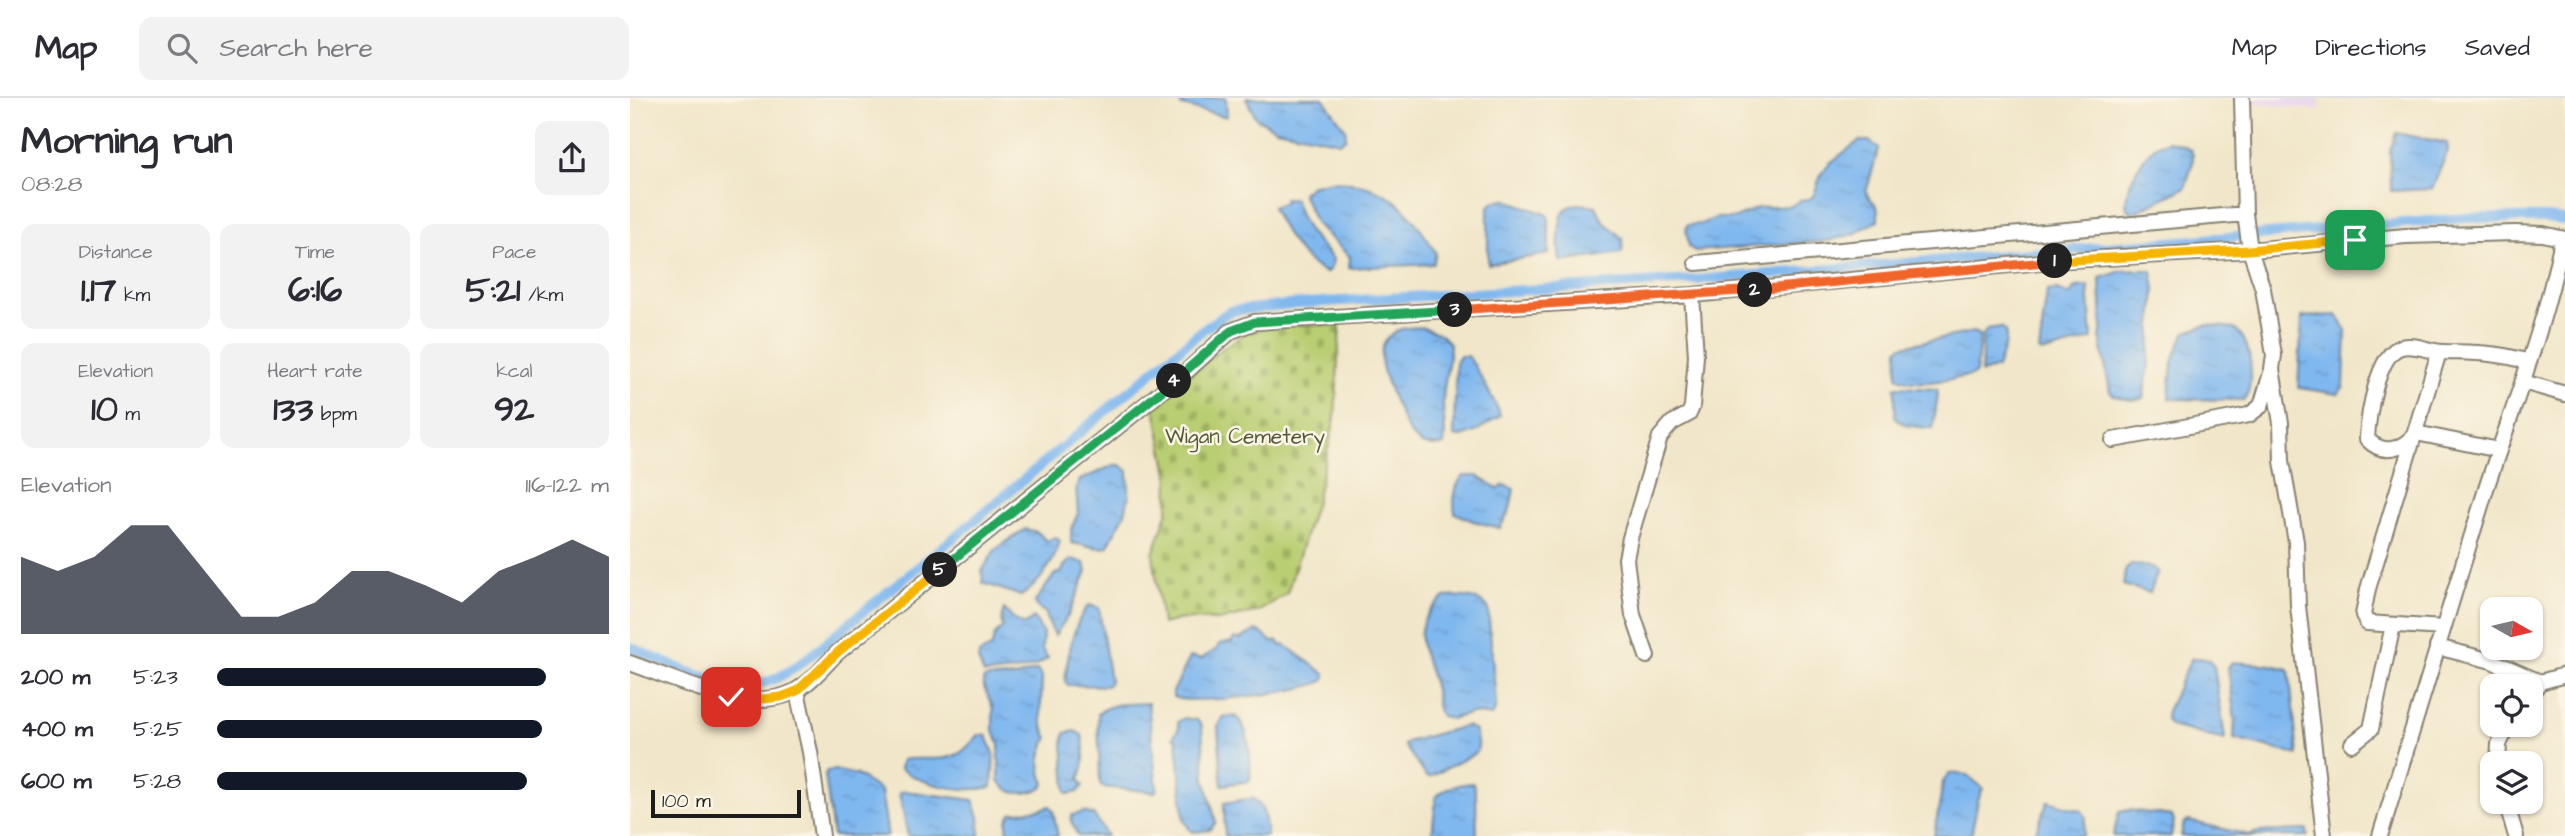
<!DOCTYPE html>
<html lang="en">
<head>
<meta charset="utf-8">
<style>
	body { margin:0; font-family:"Architects Daughter",sans-serif; background:#f2f2f3; color:#2b2b33; height:100vh; display:flex; flex-direction:column; font-size:26px; white-space:nowrap }
	* { box-sizing:border-box; margin:0 }
	p { font-size:23px; color:#7c7c81 }
	.icon { flex:none; width:38px; height:38px; fill:none; stroke:currentColor; stroke-width:2; stroke-linecap:round; stroke-linejoin:round }
	.map { position:relative; flex:1; overflow:hidden }
	.sheet { display:flex; flex-direction:column; background:#fff; width:630px }
	.sheet>* { flex:none }
	.needle { width:46px; rotate:98deg }
	.buttons { position:absolute; left:1850px; top:499px; display:grid; gap:14px }
	.buttons a { display:grid; place-items:center; width:63px; height:63px; border-radius:14px; background:#fff; box-shadow:0 2px 5px #0004; font-size:35px }
	.scale { position:absolute; left:21px; bottom:18px; width:150px; box-sizing:border-box; padding-left:7px; border:4px solid #1c1c1c; border-top:0; font-size:19px; line-height:24px; white-space:nowrap; color:#1c1c1c; -webkit-text-stroke:5px #fcf5e5; paint-order:stroke }
	.pin { position:absolute; display:grid; place-items:center; width:60px; height:60px; color:#fff; margin:-30px; border-radius:14px; box-shadow:0 4px 10px #0006 }
	.km { position:absolute; width:35px; height:35px; margin:-18px; border-radius:50%; background:#222; color:#fff; font-size:19px; line-height:35px; text-align:center }
	.round { display:grid; place-items:center; flex:none; width:74px; height:74px; border-radius:14px; background:#f2f2f3 }
	.summary { display:flex; align-items:center; justify-content:space-between; height:119px; padding:0 21px }
	h1 { font-size:38px; font-weight:700; line-height:52px }
	.stats { display:grid; grid-template-columns:repeat(3,1fr); gap:10px; height:119px; padding:7px 21px }
	.stats div { display:grid; align-content:center; border-radius:14px; background:#f2f2f3; text-align:center }
	.stats b { font-size:35px; font-weight:700 }
	.stats small { font-size:19px; font-weight:400 }
	.stats p { font-size:19px }
	.chart { height:196px; padding:14px 21px }
	.chart p { display:flex; justify-content:space-between }
	.chart svg { width:100%; height:126px; margin-top:7px; fill:#111827; opacity:.7 }
	ul { padding:0 21px; list-style:none; font-size:23px }
	li { display:grid; grid-template-columns:112px 84px 1fr; align-items:center; height:52px }
	li i { height:18px; border-radius:9px; background:#111827 }
	header { display:flex; align-items:center; gap:42px; box-sizing:border-box; height:98px; padding:0 35px; background:#fff; border-bottom:2px solid #e1e1e2 }
	header strong { font-size:33px }
	nav { display:flex; gap:38px; margin-inline-start:auto; font-size:24px }
	.search { width:490px; height:63px; background:#f2f2f3; display:flex; align-items:center; gap:18px; box-sizing:border-box; padding:0 24px; border-radius:14px; color:#7c7c81; font-size:26px }
	main { display:flex; flex:1; min-height:0 }
	.map>svg:first-child { display:block }
	.built { fill:#e8d2ee }
	.cemetery { fill:url(#cemetery-stones); stroke:#6a7547; stroke-width:2 }
	.water { fill:url(#water-ripples); stroke:#4e6a86; stroke-width:2 }
	.lines { fill:none; stroke-linecap:round; stroke-linejoin:round }
	.canal { stroke:#7fb7ef; stroke-width:10 }
	.minor-casing { stroke:#868172; stroke-width:18 }
	.minor { stroke:#fff; stroke-width:14 }
	.split-1-casing { stroke:#fff; stroke-width:14 }
	.split-2-casing { stroke:#fff; stroke-width:14 }
	.split-3-casing { stroke:#fff; stroke-width:14 }
	.split-4-casing { stroke:#fff; stroke-width:14 }
	.split-5-casing { stroke:#fff; stroke-width:14 }
	.split-6-casing { stroke:#fff; stroke-width:14 }
	.split-1 { stroke:#f5b400; stroke-width:9 }
	.split-2 { stroke:#f0652b; stroke-width:9 }
	.split-3 { stroke:#f0652b; stroke-width:9 }
	.split-4 { stroke:#22a559; stroke-width:9 }
	.split-5 { stroke:#22a559; stroke-width:9 }
	.split-6 { stroke:#f5b400; stroke-width:9 }
	.labels { text-anchor:middle; stroke-width:5; stroke-linejoin:round; paint-order:stroke }
	.park-label { font-size:21px; fill:#535a3a; stroke:#fcf5e5 }
</style>
</head>
<body>
<header>
<strong>Map</strong>
<div class="search"><svg class="icon" aria-label="search" viewBox="0 0 24 24"><circle cx="10" cy="10" r="6"/><path d="M15 15l6 6"/></svg>Search here</div>
<nav><a>Map</a><a>Directions</a><a>Saved</a></nav>
</header>
<main>
<section class="sheet">
<div class="summary"><div><h1>Morning run</h1><p>08:28</p></div><a class="round"><svg class="icon" aria-label="share" viewBox="0 0 24 24"><path d="M12 15V3M7 8l5-5 5 5M5 13v7h14v-7"/></svg></a></div>
<div class="stats">
<div><p>Distance</p><b>1.17<small> km</small></b></div>
<div><p>Time</p><b>6:16</b></div>
<div><p>Pace</p><b>5:21<small> /km</small></b></div>
</div>
<div class="stats">
<div><p>Elevation</p><b>10<small> m</small></b></div>
<div><p>Heart rate</p><b>133<small> bpm</small></b></div>
<div><p>kcal</p><b>92</b></div>
</div>
<div class="chart"><p><span>Elevation</span>116–122 m</p>
<svg viewBox="0 0 160 44" preserveAspectRatio="none"><path d="M0 44V17L10 22L20 17L30 6L40 6L50 22L60 38L70 38L80 33L90 22L100 22L110 27L120 33L130 22L140 17L150 11L160 17V44z"/></svg>
</div>
<ul>
<li><b>200 m</b>5:23<i style="width:84%"></i></li>
<li><b>400 m</b>5:25<i style="width:83%"></i></li>
<li><b>600 m</b>5:28<i style="width:79%"></i></li>
</ul>
</section>
<div class="map">
<svg width="1935" height="738" viewBox="0 0 1935 738">
	<defs>
		<pattern id="cemetery-stones" width="16" height="16" patternUnits="userSpaceOnUse" patternTransform="scale(1.75)"><rect width="16" height="16" fill="#b9ce72"/><path d="M2 7V4a2 2 0 0 1 4 0v3zM10 15v-3a2 2 0 0 1 4 0v3z" fill="#9eb062"/></pattern>
		<pattern id="water-ripples" width="26" height="14" patternUnits="userSpaceOnUse" patternTransform="scale(1.75)"><rect width="26" height="14" fill="#7fb7ef"/><path d="M2 4q2-2 4 0t4 0M15 11q2-2 4 0t4 0" fill="none" stroke="#6d9dcc"/></pattern>
	</defs>
	<rect width="100%" height="100%" fill="#fcf5e5"/>
	<filter id="ink" filterUnits="userSpaceOnUse"><feTurbulence type="fractalNoise" baseFrequency=".0143" numOctaves="2"/><feDisplacementMap in="SourceGraphic" scale="14" xChannelSelector="R" yChannelSelector="G"/><feConvolveMatrix kernelMatrix="1 2 1 2 8 2 1 2 1" color-interpolation-filters="sRGB"/></filter>
	<filter id="wash" filterUnits="userSpaceOnUse"><feTurbulence type="fractalNoise" baseFrequency=".00686" numOctaves="4" result="noise"/><feDisplacementMap in="SourceGraphic" scale="28" xChannelSelector="R" yChannelSelector="G"/><feGaussianBlur stdDeviation="1.57" result="paint"/><feColorMatrix in="noise" values="0 0 0 0 0 0 0 0 0 0 0 0 0 0 0 0 0 1.4 0 .05"/><feComposite in="paint" operator="in"/></filter>
	<g filter="url(#wash)">
		<rect width="100%" height="100%" fill="#f1e6c9"/>
		<!-- built -->
		<path class="built" d="M1619,0H1691L1689,12L1619,4Z"/>
		<!-- cemetery -->
		<path class="cemetery" d="M652,227H710L705,320L685,407L657,495L629,513L592,522L552,521L532,526L523,456L538,413L539,380L524,306L579,260L620,232Z"/>
		<!-- water -->
		<path class="water" d="M546,0H596L597,19L552,8Z
			M616,0H693L716,32V40L710,44L646,31L626,20Z
			M1766,35L1817,45L1818,52L1802,91L1761,93L1760,52Z
			M1229,43H1239L1249,50L1236,94C1243,108 1249,102 1248,122L1224,136L1198,143L1065,153L1059,149L1056,130L1057,127L1071,126L1086,120H1106L1127,110L1161,108L1170,102L1180,101L1184,97L1191,76L1200,65Z
			M1538,43C1574,50 1563,61 1555,90L1505,114L1499,113C1488,99 1513,55 1528,47C1531,45 1535,45 1538,43Z
			M700,83C758,85 777,108 806,155L803,166L719,170L720,159L686,126L672,95L680,88Z
			M654,101H664L672,122L679,134L703,161L701,170L696,175C670,163 654,134 642,109L655,104Z
			M874,101L916,116L919,121V156L858,166V110L863,104Z
			M947,106L966,108L973,123L993,141L992,155L931,164C927,156 928,118 936,111C937,110 945,107 947,106Z
			M1517,172L1522,173L1525,191L1518,273L1513,300C1504,304 1487,301 1480,294L1470,239L1472,230L1470,180L1492,173Z
			M1458,188L1462,241L1412,255L1409,253L1417,193L1427,192L1440,197L1445,189Z
			M1707,217L1716,231L1714,288L1708,296L1668,290L1672,219Z
			M1576,227C1585,228 1597,228 1604,231C1623,240 1625,288 1614,302L1539,301C1541,272 1541,260 1556,234Z
			M791,229L810,236L820,246C820,266 812,288 813,308C814,322 816,333 814,347C807,348 799,349 792,346C777,338 772,319 765,305C756,282 737,246 769,232C776,229 785,230 791,229Z
			M1371,229L1376,233V244L1367,270L1351,275L1353,237L1357,231Z
			M1343,234L1350,237V240L1346,275L1340,278C1321,281 1284,290 1267,279L1268,251L1272,248Z
			M830,258H838C844,266 870,312 870,318L845,334L832,339L824,338L826,265Z
			M1265,289L1307,291L1308,296L1303,330C1289,329 1274,330 1265,319Z
			M484,367H490L498,373L499,397L495,416L477,449L469,450L441,445V432L448,415L446,389L450,382Z
			M834,378H847L869,391L874,387L884,391L880,411L870,430L843,423L825,415C823,403 824,386 834,378Z
			M395,431L407,434L417,443L425,439L430,443C426,461 408,488 391,498L353,485L352,473L365,452Z
			M442,461L454,465L457,473L438,518L425,537L417,522L416,515L407,509L405,504L425,476L431,475L435,467Z
			M1501,466L1521,469L1528,473L1520,495L1493,487L1495,473Z
			M815,499C830,498 847,498 858,509L866,606L864,615L861,618L842,615L821,621L811,618C806,610 807,602 805,592C796,553 773,531 815,499Z
			M459,507L469,510L480,583L477,588L438,587L435,583C438,558 442,526 459,507Z
			M374,511L383,521L394,527L404,520L413,535L412,551L418,560C400,574 376,574 354,576L348,562L349,556L361,550L365,537L373,529L371,522Z
			M625,533H629L642,544L648,543L652,548L655,547L695,576V582C677,594 561,608 543,599V594L560,559L571,561L587,551L589,546L602,544L604,540L610,541Z
			M1569,560L1579,562L1584,568L1595,641L1593,642L1541,628L1536,622L1537,613L1561,561Z
			M1602,564L1641,567L1659,571L1668,657L1604,641L1605,623L1598,569Z
			M407,572L412,579C412,600 407,621 418,640C410,655 407,670 415,685L413,689C398,697 380,699 369,683V645L363,631V610L353,587V582L356,580L386,579Z
			M518,605L527,691L525,694L472,689L470,685L468,616C480,603 502,607 518,605Z
			M598,618H605C621,629 621,665 620,683L592,687L588,628L592,620Z
			M554,620L567,622L572,628L575,681L586,724L580,732L564,734L560,732L554,722L547,641L543,639L549,630L548,624Z
			M836,628L845,632L848,650L846,655L800,679H797L774,647L780,643Z
			M445,633L452,637C454,645 455,661 453,669C453,673 450,677 449,681L453,688L448,694L438,696L436,693L433,645L435,635Z
			M349,637L357,638L364,656L362,689C332,695 296,688 270,671L272,662C290,658 311,665 328,656C336,652 342,643 349,637Z
			M204,672L227,677L251,693L258,738H203L195,676L197,673Z
			M1319,675L1337,677L1353,690L1348,702L1341,738H1304L1313,684Z
			M843,685L846,697L847,738H803C801,725 807,712 805,700C813,690 830,686 843,685Z
			M275,693L343,702L349,719L350,738H278L269,695Z
			M623,700C636,710 635,723 637,738H595L594,705Z
			M1418,703L1452,713L1456,719L1453,738H1404Z
			M420,708L423,713L428,738H378L377,723L381,715L412,711Z
			M1499,712L1542,718L1544,723L1541,738H1483L1489,714Z
			M454,714L464,717L477,738H448L441,723L442,717Z
			M1559,723L1619,737L1628,734L1672,732H1677L1678,738H1551L1554,725Z"/>
		<g class="lines">
			<!-- canal -->
			<path class="canal" d="M0,549C40,566 87,591 132,585C159,581 204,537 227,519C344,425 458,327 574,231L600,213L678,205L1064,182L1838,120H1914L1935,122"/>
		</g>
	</g>
	<g filter="url(#ink)">
		<g class="lines">
			<!-- minor casing -->
			<g class="minor-casing">
				<path id="minor" d="M1612,0L1615,116L1620,152L1633,191L1644,257L1642,271L1651,325L1652,363L1666,444L1668,508L1694,738
					M1066,165L1615,116
					M1809,254L1738,491L1733,517L1737,525L1813,530
					M1893,284L1935,296
					M1786,335L1869,352
					M1785,336C1772,352 1753,358 1737,341C1738,319 1747,256 1771,249C1786,245 1799,254 1813,254C1843,255 1869,254 1898,264
					M1483,342L1619,317L1631,308L1641,275
					M1807,549L1862,563L1910,584
					M1017,558L1003,517L996,461L1000,440L1030,339L1042,325L1059,316L1062,309L1066,258L1062,197
					M0,565C46,581 116,617 163,594C180,586 195,567 208,554L557,273L601,233L625,224L1062,197L1422,163L1620,152L1776,138L1885,135L1913,136L1935,141
					M167,593L180,654L192,738
					M1900,597L1910,584L1935,577
					M1722,646L1741,631L1763,527
					M1868,665L1869,646L1879,626
					M1876,704L1886,738
					M1750,738C1786,622 1820,506 1856,391C1883,308 1916,227 1932,141"/>
			</g>
			<!-- minor -->
			<use href="#minor" class="minor"/>
		</g>
	</g>
	<g class="lines" filter="url(#ink)">
		<!-- split-1 casing -->
		<g class="split-1-casing">
			<path id="split-1" d="M1425,163L1619,152L1725,142"/>
		</g>
		<!-- split-2 casing -->
		<g class="split-2-casing">
			<path id="split-2" d="M1125,192L1425,163"/>
		</g>
		<!-- split-3 casing -->
		<g class="split-3-casing">
			<path id="split-3" d="M825,212L1125,192"/>
		</g>
		<!-- split-4 casing -->
		<g class="split-4-casing">
			<path id="split-4" d="M544,283L601,233L625,224L825,212"/>
		</g>
		<!-- split-5 casing -->
		<g class="split-5-casing">
			<path id="split-5" d="M310,472L544,283"/>
		</g>
		<!-- split-6 casing -->
		<g class="split-6-casing">
			<path id="split-6" d="M101,599L124,602L151,599L167,593L208,554L310,472"/>
		</g>
		<!-- split-1 -->
		<use href="#split-1" class="split-1"/>
		<!-- split-2 -->
		<use href="#split-2" class="split-2"/>
		<!-- split-3 -->
		<use href="#split-3" class="split-3"/>
		<!-- split-4 -->
		<use href="#split-4" class="split-4"/>
		<!-- split-5 -->
		<use href="#split-5" class="split-5"/>
		<!-- split-6 -->
		<use href="#split-6" class="split-6"/>
	</g>
	<g class="labels">
		<!-- park labels -->
		<g class="park-label">
			<text x="615" y="345">Wigan Cemetery</text>
		</g>
	</g>
</svg>
<div class="buttons">
<a><svg class="needle" viewBox="-14 -14 28 28"><path d="M0-13l5 13h-10z" fill="#e53935"/><path d="M0 13l5-13h-10z" fill="#7c7c81"/></svg></a>
<a><svg class="icon" aria-label="locate" viewBox="0 0 24 24"><circle cx="12" cy="12" r="6"/><path d="M12 2v4M12 18v4M2 12h4M18 12h4"/></svg></a>
<a><svg class="icon" aria-label="layers" viewBox="0 0 24 24"><path d="M12 4l9 5-9 5-9-5zM3 14l9 5 9-5"/></svg></a>
</div>
<div class="scale">100 m</div>
<div class="pin" style="left:1725px;top:142px;background:#1e9e55"><svg class="icon" aria-label="arrive" viewBox="0 0 24 24"><path d="M6 21V4h12l-3 4 3 4H6"/></svg></div>
<div class="pin" style="left:101px;top:599px;background:#d93025"><svg class="icon" aria-label="check" viewBox="0 0 24 24"><path d="M5 12l5 5 9-10"/></svg></div>
<b class="km" style="left:1425px;top:163px">1</b>
<b class="km" style="left:1125px;top:192px">2</b>
<b class="km" style="left:825px;top:212px">3</b>
<b class="km" style="left:544px;top:283px">4</b>
<b class="km" style="left:310px;top:472px">5</b>
</div>
</main>
</body>
</html>
